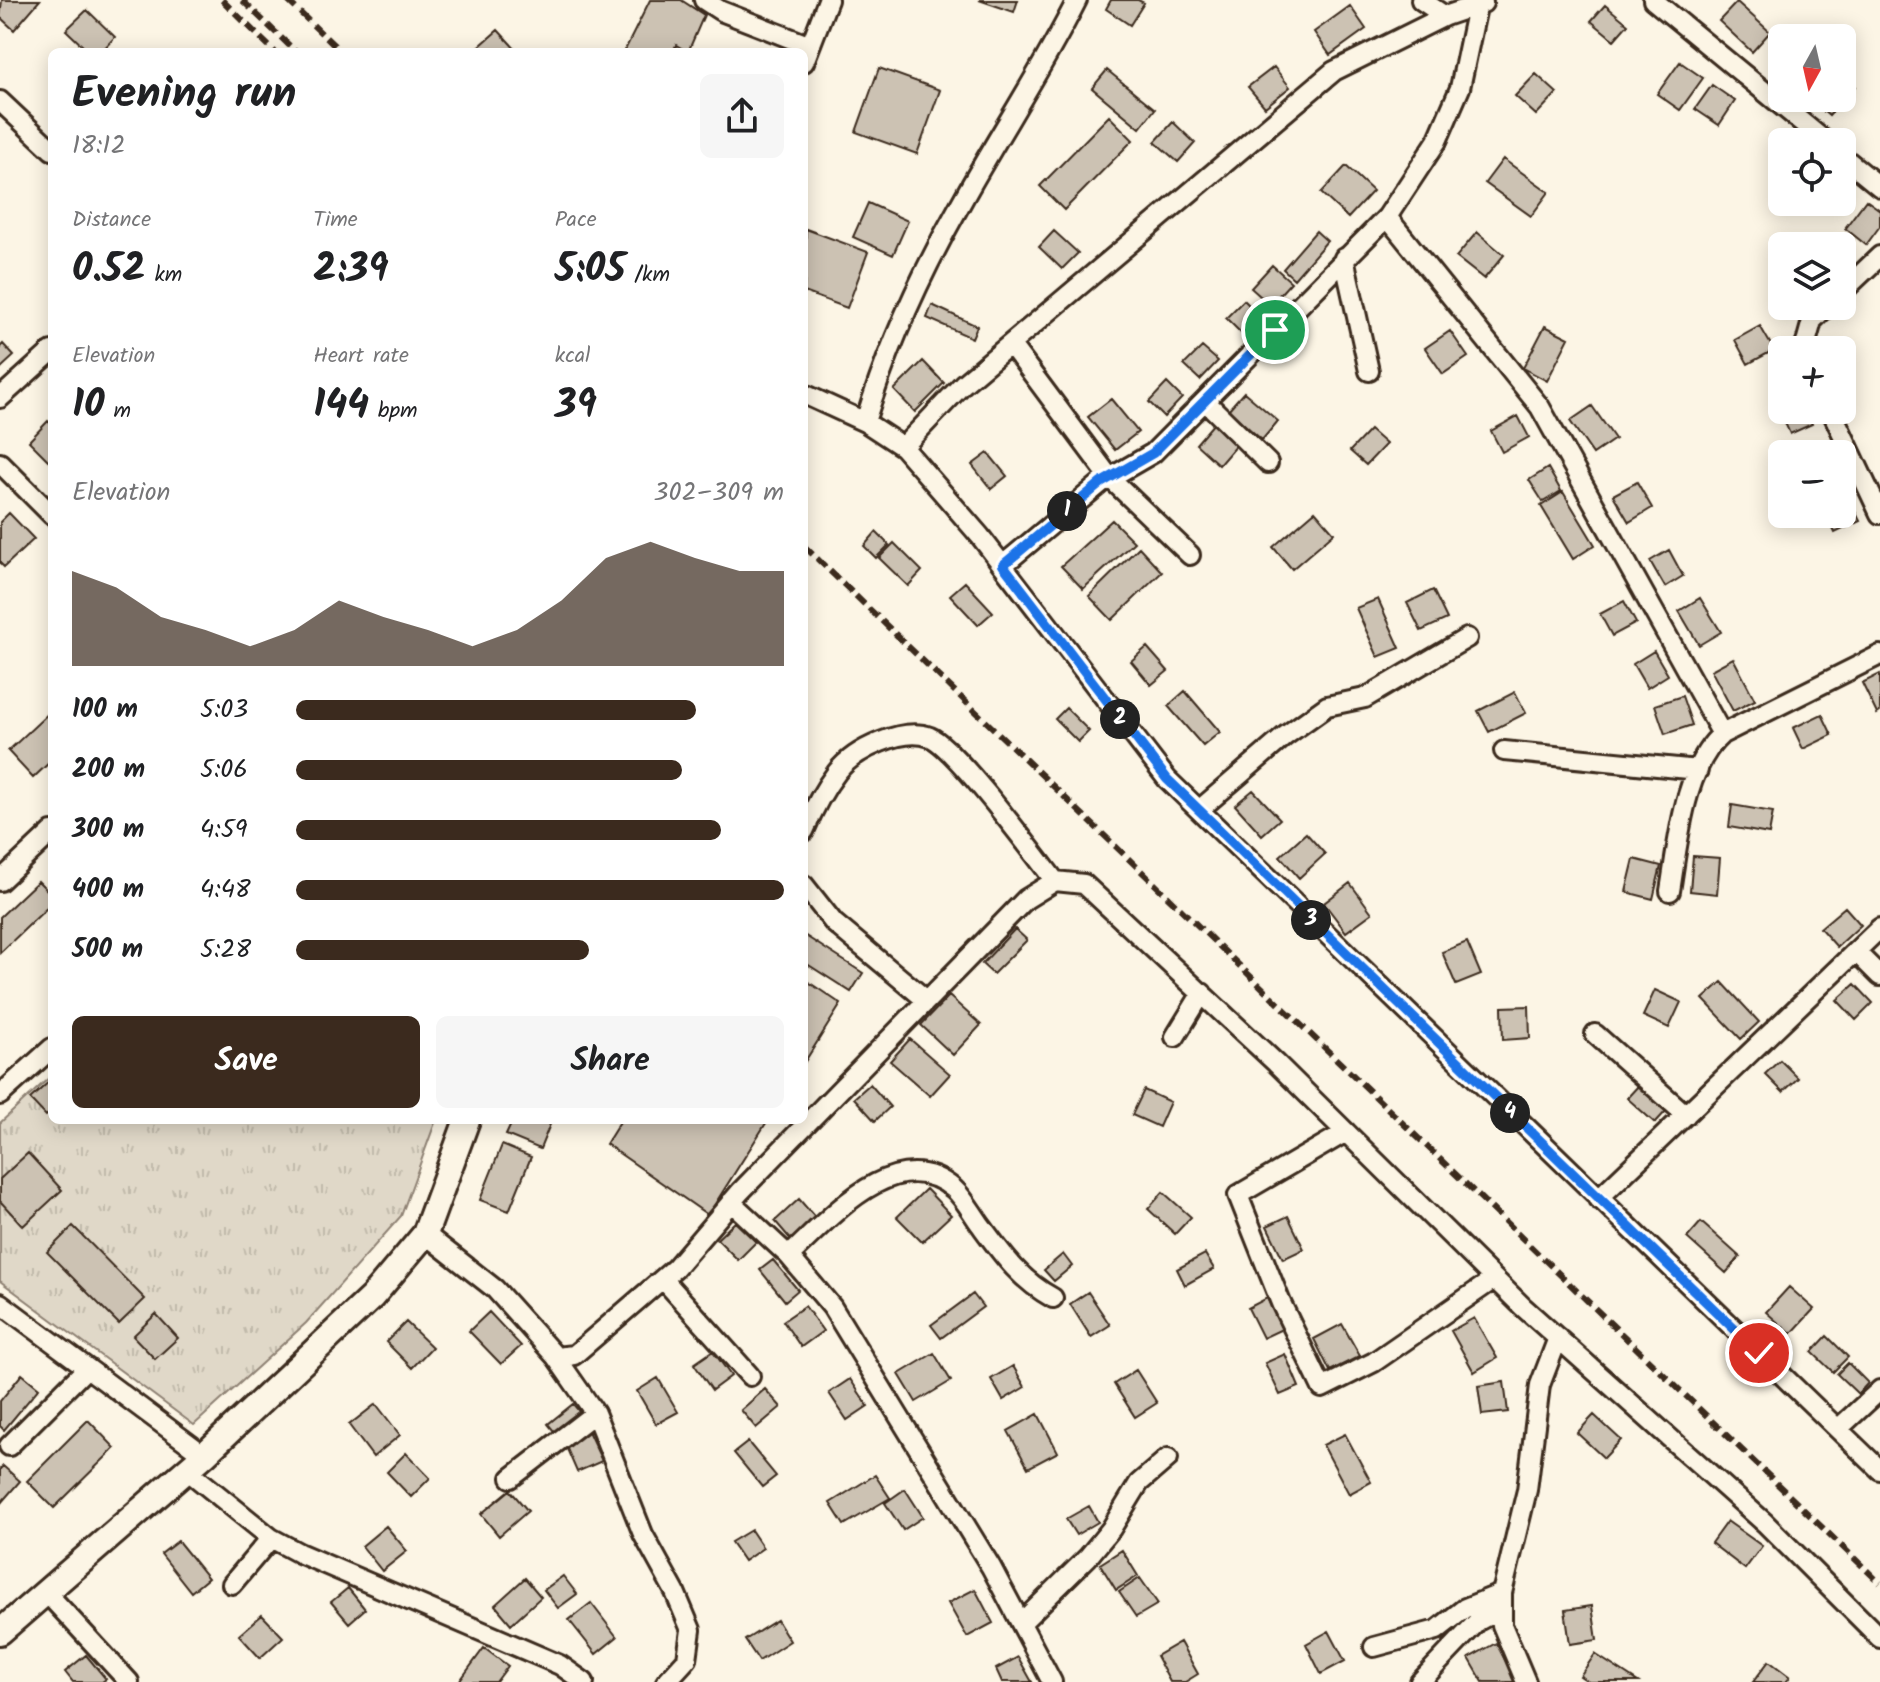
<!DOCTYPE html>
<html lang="en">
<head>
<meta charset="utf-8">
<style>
	body { margin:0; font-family:Kalam,sans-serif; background:#f6f6f6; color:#202124; height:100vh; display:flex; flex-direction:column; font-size:30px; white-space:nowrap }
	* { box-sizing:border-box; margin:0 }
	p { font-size:26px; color:#757577 }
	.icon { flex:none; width:44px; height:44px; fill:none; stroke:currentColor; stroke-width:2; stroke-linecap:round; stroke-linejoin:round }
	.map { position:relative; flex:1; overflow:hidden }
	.panel { position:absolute; left:48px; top:48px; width:760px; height:1076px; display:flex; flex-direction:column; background:#fff; border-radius:12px; box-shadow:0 4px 20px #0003 }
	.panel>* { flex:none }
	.needle { width:52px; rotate:188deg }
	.controls { position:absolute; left:1768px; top:24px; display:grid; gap:16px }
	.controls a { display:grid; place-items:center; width:88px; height:88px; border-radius:12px; background:#fff; box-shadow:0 4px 20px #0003; font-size:40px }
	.pin { position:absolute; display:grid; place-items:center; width:68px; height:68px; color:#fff; margin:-34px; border:4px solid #fff; border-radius:50%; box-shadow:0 2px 8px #0007 }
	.km { position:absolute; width:40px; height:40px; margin:-20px; border-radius:50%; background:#222; color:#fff; font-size:22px; line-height:40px; text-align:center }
	.round { display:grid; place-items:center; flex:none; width:84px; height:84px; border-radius:12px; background:#f6f6f6 }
	.overview { display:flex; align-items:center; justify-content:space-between; height:136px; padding:0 24px }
	h1 { font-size:44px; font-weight:600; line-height:60px }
	.figures { display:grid; grid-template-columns:repeat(3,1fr); gap:12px; height:136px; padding:8px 24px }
	.figures div { display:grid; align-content:center }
	.figures b { font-size:40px; font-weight:600 }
	.figures small { font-size:22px; font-weight:400 }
	.figures p { font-size:22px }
	.chart { height:224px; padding:16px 24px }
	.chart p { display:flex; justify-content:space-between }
	.chart svg { width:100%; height:144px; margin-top:8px; fill:#3b2a1e; opacity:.7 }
	.primary-button { display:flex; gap:16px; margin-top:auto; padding:16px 24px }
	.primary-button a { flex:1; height:92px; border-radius:12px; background:#3b2a1e; color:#fff; font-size:32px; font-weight:600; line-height:92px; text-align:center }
	.primary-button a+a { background:#f6f6f6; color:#202124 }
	ul { padding:0 24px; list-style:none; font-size:26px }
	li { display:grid; grid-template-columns:128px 96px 1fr; align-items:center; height:60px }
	li i { height:20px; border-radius:10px; background:#3b2a1e }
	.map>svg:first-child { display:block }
	.park { fill:url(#park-tufts); stroke:#8e8173; stroke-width:2 }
	.building { fill:#ccc2b3; stroke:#3b2a1e; stroke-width:2 }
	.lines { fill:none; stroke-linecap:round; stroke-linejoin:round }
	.minor-casing { stroke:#3b2a1e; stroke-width:24 }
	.major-casing { stroke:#3b2a1e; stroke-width:30 }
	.minor { stroke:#fcf5e5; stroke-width:18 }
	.major { stroke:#fcf5e5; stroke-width:24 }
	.rail { stroke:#3b2a1e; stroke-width:6; stroke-dasharray:12 6; stroke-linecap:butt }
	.route-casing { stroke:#fff; stroke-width:16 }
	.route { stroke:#1a73e8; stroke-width:10 }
</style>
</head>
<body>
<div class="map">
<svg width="1880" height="1682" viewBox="0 0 1880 1682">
	<defs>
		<pattern id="park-tufts" width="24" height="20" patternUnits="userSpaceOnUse" patternTransform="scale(2)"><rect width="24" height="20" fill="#e0d8c8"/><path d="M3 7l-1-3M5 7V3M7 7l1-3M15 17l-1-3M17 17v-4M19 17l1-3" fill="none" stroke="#c1baab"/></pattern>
	</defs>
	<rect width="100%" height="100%" fill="#fcf5e5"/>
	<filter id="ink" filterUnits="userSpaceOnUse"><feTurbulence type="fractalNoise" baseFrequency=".0125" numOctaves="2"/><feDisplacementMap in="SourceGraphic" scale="16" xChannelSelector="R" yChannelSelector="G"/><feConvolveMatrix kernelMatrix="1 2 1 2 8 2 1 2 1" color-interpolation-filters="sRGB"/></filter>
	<g filter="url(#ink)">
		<!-- park -->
		<path class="park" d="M52,1075V1120H436L401,1216L306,1323L194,1425L0,1281V1123Z"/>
		<!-- building -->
		<path class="building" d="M2,0H40L14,30L0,17Z
			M650,0H681L704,15L688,52L676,45L673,52H624Z
			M979,0H1018L1014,12Z
			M1111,0H1138L1144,3L1130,25L1106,9Z
			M1737,2L1770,32L1752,52L1719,21Z
			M1605,5L1628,24L1614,40L1591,21Z
			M1350,6L1366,29L1330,55L1314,32Z
			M87,10L115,37L101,52H89L66,30Z
			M498,30L518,52H473Z
			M1680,62L1703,78L1680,110L1657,94Z
			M1274,67L1290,87L1265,107L1248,87Z
			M879,68L940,90L917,154L856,132Z
			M1107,70L1155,109L1140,128L1092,88Z
			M1536,74L1557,93L1536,115L1515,96Z
			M1842,75L1855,86L1829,116L1808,98H1842Z
			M1712,85L1735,101L1719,125L1695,109Z
			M1109,116L1133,140L1064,210L1040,186Z
			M1173,122L1195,143L1178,162L1155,142Z
			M1503,159L1549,192L1531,216L1485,183Z
			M1346,166L1373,191L1348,218L1321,193Z
			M1866,200L1880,210V226L1866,245L1845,228Z
			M868,203L908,221L893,255L853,237Z
			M806,229L868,252L847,308L804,292Z
			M1054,231L1078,253L1062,269L1039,247Z
			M1316,231L1327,241L1294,279L1283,269Z
			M1477,232L1504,255L1484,279L1456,257Z
			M1272,265L1291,282L1270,305L1251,288Z
			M1244,300L1259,315L1241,333L1226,318Z
			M932,305L977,326L972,338L927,318Z
			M1545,326L1569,338L1547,381L1523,368Z
			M1760,326L1774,350L1748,364L1735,340Z
			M1450,331L1468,357L1443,374L1425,348Z
			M3,344L14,356L0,369V347Z
			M1202,347L1218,361L1200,380L1184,365Z
			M923,361L944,383L915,412L894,390Z
			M1167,383L1182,398L1164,417L1149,402Z
			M1244,392L1278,421L1262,440L1228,410Z
			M1111,399L1138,432L1115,450L1088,417Z
			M1782,400V410H1806L1812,424L1790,434L1776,403Z
			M1592,406L1615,439L1593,454L1570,421Z
			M1518,416L1529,437L1502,452L1491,431Z
			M48,421L52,425V464L29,441Z
			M1214,423L1237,444L1219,465L1196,444Z
			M1370,430L1386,444L1366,465L1350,451Z
			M988,453L1007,476L991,489L972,465Z
			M1548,468L1561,491L1543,502L1529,480Z
			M1637,482L1652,508L1629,522L1613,495Z
			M1563,492L1595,545L1573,559L1541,506Z
			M1848,497L1860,521L1835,533L1826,514H1842V500Z
			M1315,511L1334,533L1292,569L1273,547Z
			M9,513L34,539L4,567L0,563V522Z
			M1112,520L1134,542L1083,589L1061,566Z
			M876,532L889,545L876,558L864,546Z
			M894,543L922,571L908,586L879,558Z
			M1139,547L1162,572L1112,620L1089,596Z
			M1669,550L1683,576L1665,587L1650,561Z
			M965,582L993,612L978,625L950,595Z
			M1433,590L1447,619L1421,631L1407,603Z
			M1700,598L1721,632L1699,645L1679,611Z
			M1378,599L1400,648L1378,657L1356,608Z
			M1624,601L1636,623L1612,636L1600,614Z
			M1147,647L1168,671L1151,685L1131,661Z
			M1654,651L1668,675L1647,688L1633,664Z
			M1733,658L1755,700L1733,711L1711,670Z
			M1880,674V712L1877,714L1862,683Z
			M1185,691L1220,732L1203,746L1168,706Z
			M1515,692L1526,713L1489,732L1478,711Z
			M1682,696L1692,725L1665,734L1655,705Z
			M1066,708L1089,731L1078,742L1055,719Z
			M52,710V760L33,778L8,751Z
			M1822,714L1832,735L1803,749L1793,728Z
			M1253,790L1280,819L1262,835L1235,805Z
			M1732,805L1773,812L1769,834L1729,827Z
			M1306,833L1325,854L1299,878L1280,856Z
			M1693,856L1720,858L1717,894L1690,891Z
			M1634,859L1661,866L1653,899L1626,892Z
			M38,881L52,895V903L0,953V917Z
			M1350,883L1372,913L1346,932L1324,903Z
			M1845,907L1861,925L1837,947L1820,928Z
			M1015,929L1027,940L993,974L982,964Z
			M804,935L863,973L851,992L804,962Z
			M1467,942L1481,975L1456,985L1442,952Z
			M804,979L841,1004L804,1063Z
			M1722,982L1759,1022L1741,1039L1703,999Z
			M1855,984L1873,1003L1856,1020L1837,1000Z
			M1655,990L1681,1002L1669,1028L1643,1016Z
			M949,996L981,1025L953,1055L921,1025Z
			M1529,1006L1530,1038L1503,1040L1502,1007Z
			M910,1039L950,1074L930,1096L890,1061Z
			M1780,1060L1798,1078L1783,1092L1765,1074Z
			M52,1079V1111L46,1116L30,1099Z
			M870,1084L890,1107L875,1121L854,1098Z
			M1639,1085L1667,1110L1655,1123L1627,1098Z
			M1144,1090L1170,1102L1159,1127L1132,1115Z
			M513,1120L551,1122L540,1149L506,1135Z
			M621,1120H768L708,1215L606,1144Z
			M502,1145L531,1157L509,1211L480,1200Z
			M28,1153L62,1190L23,1226L0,1201V1179Z
			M926,1189L951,1215L922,1242L897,1217Z
			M1163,1192L1191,1217L1175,1234L1148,1209Z
			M799,1199L818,1221L793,1242L775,1221Z
			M1288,1216L1304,1249L1283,1259L1267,1226Z
			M735,1222L756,1242L738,1260L717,1239Z
			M1701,1222L1740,1257L1726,1273L1687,1238Z
			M73,1226L145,1299L119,1324L47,1252Z
			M1063,1254L1072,1266L1054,1281L1044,1270Z
			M1205,1254L1214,1269L1185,1285L1177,1269Z
			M773,1260L798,1290L785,1301L760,1270Z
			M1789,1287L1814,1309L1791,1334L1766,1312Z
			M1088,1292L1110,1325L1091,1337L1070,1304Z
			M973,1294L983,1307L941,1338L931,1325Z
			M1267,1298L1282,1329L1263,1338L1248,1308Z
			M805,1306L823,1331L801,1347L783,1321Z
			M489,1312L521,1346L501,1364L469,1331Z
			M156,1314L178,1338L155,1359L133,1336Z
			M1474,1318L1497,1358L1474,1372L1451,1331Z
			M406,1322L432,1347L412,1368L386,1342Z
			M1342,1324L1360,1356L1330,1371L1314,1339Z
			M1827,1336L1848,1357L1833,1372L1812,1352Z
			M713,1351L731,1376L712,1390L694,1364Z
			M934,1353L951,1381L916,1402L899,1374Z
			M1285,1354L1299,1387L1280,1395L1265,1363Z
			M1848,1363L1868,1383L1858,1394L1837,1374Z
			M1013,1366L1025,1387L1003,1400L991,1379Z
			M1136,1370L1157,1403L1135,1417L1114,1384Z
			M22,1374L39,1388L4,1430L0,1426V1401Z
			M658,1378L678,1412L656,1424L637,1391Z
			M850,1379L868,1406L847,1420L829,1393Z
			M1504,1382L1508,1412L1482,1415L1478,1386Z
			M765,1389L781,1407L756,1428L741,1410Z
			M376,1404L400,1435L373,1457L349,1425Z
			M573,1404L583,1416L558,1436L548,1424Z
			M1038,1414L1058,1452L1028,1468L1008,1431Z
			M1594,1415L1621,1440L1604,1458L1577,1433Z
			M88,1420L115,1448L54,1508L27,1481Z
			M588,1431L602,1461L577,1472L564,1442Z
			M1345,1434L1371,1482L1349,1494L1323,1445Z
			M748,1442L776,1476L762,1487L734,1453Z
			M406,1453L430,1478L411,1497L387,1472Z
			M3,1466L20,1481L0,1504V1469Z
			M875,1475L890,1498L844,1525L830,1503Z
			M905,1489L923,1517L903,1530L885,1503Z
			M510,1490L528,1511L499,1536L481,1514Z
			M1089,1506L1098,1522L1076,1535L1066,1519Z
			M1727,1521L1762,1546L1745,1569L1711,1543Z
			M386,1526L407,1551L382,1571L362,1546Z
			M751,1530L763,1548L744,1561L731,1542Z
			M178,1541L208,1578L191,1592L161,1554Z
			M1122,1550L1138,1576L1116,1590L1100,1564Z
			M563,1576L577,1594L558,1608L544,1590Z
			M525,1578L541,1597L511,1624L495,1605Z
			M1140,1578L1158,1604L1136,1617L1119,1592Z
			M348,1588L365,1609L349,1623L331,1602Z
			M975,1589L993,1623L967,1637L948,1603Z
			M591,1603L617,1637L596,1654L569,1620Z
			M1592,1606L1597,1640L1570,1644L1565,1610Z
			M262,1615L283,1637L260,1658L239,1635Z
			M777,1620L790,1641L759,1661L745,1640Z
			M1329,1631L1345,1661L1321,1674L1306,1644Z
			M1180,1642L1198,1674L1185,1682H1170L1156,1656Z
			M1496,1643L1517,1682H1483L1469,1658Z
			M484,1648L508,1666L496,1682H459Z
			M1595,1654L1638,1682H1589L1580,1676Z
			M86,1655L106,1679L102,1682H73L65,1672Z
			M1018,1657L1032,1682H1002L996,1669Z
			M1769,1661L1790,1677L1786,1682H1753Z"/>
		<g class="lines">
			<!-- minor casing -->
			<g class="minor-casing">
				<path id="minor" d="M704,0L721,11L810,46
					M1421,0L1445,16
					M1653,0L1826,142
					M804,62L828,0
					M0,101L52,150
					M1842,156L1880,187
					M1387,217L1540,407L1722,734
					M1344,258L1369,371
					M1842,292L1880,256
					M1011,345L1110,478L1190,555
					M1804,350L1812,321L1827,306
					M804,394L865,422L903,447L980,536L1167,779L1880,1470
					M0,398L52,351
					M1206,402L1268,463
					M1831,410L1880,514
					M865,422C888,346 922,272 961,203C999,134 1042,70 1077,0
					M903,447L963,384L1334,71L1445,16L1483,3
					M0,463L52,515
					M1003,565L1101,483L1153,453L1387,217L1437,141L1460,88L1477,7
					M1504,751L1698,770
					M1199,810L1285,736L1327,706L1365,698L1467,638
					M804,831C812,812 824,789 837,772C855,749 903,727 930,737C955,747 1035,855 1055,881
					M0,881L52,832
					M804,885L834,923L925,999
					M1670,891C1678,843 1684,767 1722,734L1880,655
					M1856,952L1880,976
					M1595,1034L1686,1115
					M1175,1037L1202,993
					M0,1095L52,1048
					M1346,1132L1238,1195L1281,1303L1322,1388L1374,1362L1494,1279
					M1598,1199L1880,928
					M731,1202L789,1256L832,1307L991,1567L1052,1682
					M425,1234L495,1289L556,1357L574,1355L675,1268L740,1192L1026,899L1055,881L1084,884L1276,1063L1523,1307L1765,1523L1880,1638
					M789,1256C829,1219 896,1139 954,1189C964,1198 972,1213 980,1224C1002,1254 1020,1280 1053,1298
					M663,1279L750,1376
					M0,1303L204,1455
					M556,1357L595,1413L643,1534L675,1592L691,1630L687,1659L666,1682
					M1838,1429L1880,1390
					M9,1446L87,1368
					M187,1470L271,1538L299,1553L560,1665L584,1682
					M511,1478L595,1413
					M232,1584L271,1538
					M46,1592L129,1682
					M1021,1623L1088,1557L1111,1529L1139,1483L1168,1458
					M1374,1647L1437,1630L1465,1608L1502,1593
					M1420,1682L1478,1621L1502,1608
					M1526,1682L1502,1625V1593L1527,1490L1540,1385L1558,1338"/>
			</g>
			<!-- major casing -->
			<g class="major-casing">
				<path id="major" d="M0,1632L204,1455L372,1297L425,1234L467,1120"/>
			</g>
			<!-- minor -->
			<use href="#minor" class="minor"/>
			<!-- major -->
			<use href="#major" class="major"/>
			<!-- rail -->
			<path class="rail" d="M222,0L275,52
				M242,0L296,52
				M287,0L341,52
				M804,546L1880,1583"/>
		</g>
	</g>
	<g class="lines" filter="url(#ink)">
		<!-- route casing -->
		<g class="route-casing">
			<path id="route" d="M1275,330L1153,453L1101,483L1003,565L1167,779L1759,1353"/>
		</g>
		<!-- route -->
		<use href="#route" class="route"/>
	</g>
</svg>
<div class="controls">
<a><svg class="needle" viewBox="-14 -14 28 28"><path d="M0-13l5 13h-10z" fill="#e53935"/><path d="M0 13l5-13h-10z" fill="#757577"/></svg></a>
<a><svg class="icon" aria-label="locate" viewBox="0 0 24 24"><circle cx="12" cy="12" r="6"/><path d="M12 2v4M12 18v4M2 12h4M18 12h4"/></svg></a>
<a><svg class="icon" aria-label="layers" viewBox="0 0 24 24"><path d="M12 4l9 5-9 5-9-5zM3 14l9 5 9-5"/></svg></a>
<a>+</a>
<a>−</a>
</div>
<div class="pin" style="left:1275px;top:330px;background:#1e9e55"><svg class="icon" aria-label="arrive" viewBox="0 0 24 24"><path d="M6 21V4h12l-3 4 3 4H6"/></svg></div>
<div class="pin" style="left:1759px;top:1353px;background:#d93025"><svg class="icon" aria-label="check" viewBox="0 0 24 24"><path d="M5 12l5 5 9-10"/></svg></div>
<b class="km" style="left:1067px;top:511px">1</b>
<b class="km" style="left:1120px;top:719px">2</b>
<b class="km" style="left:1311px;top:920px">3</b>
<b class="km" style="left:1510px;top:1113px">4</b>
<section class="panel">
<div class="overview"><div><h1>Evening run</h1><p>18:12</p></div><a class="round"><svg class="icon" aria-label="share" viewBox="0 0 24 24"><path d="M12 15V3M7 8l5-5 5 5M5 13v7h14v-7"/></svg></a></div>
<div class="figures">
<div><p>Distance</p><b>0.52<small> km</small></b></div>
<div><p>Time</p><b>2:39</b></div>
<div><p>Pace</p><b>5:05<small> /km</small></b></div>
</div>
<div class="figures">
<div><p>Elevation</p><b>10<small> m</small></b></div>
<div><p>Heart rate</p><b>144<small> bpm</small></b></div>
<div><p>kcal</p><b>39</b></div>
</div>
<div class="chart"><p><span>Elevation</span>302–309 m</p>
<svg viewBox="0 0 160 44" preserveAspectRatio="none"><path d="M0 44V15L10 20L20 29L30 33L40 38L50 33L60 24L70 29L80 33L90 38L100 33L110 24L120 11L130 6L140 11L150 15L160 15V44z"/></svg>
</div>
<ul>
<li><b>100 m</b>5:03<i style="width:82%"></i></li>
<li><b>200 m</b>5:06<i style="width:79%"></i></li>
<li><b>300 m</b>4:59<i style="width:87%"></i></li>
<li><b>400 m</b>4:48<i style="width:100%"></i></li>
<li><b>500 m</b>5:28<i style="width:60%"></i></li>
</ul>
<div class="primary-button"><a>Save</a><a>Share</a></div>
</section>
</div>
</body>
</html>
